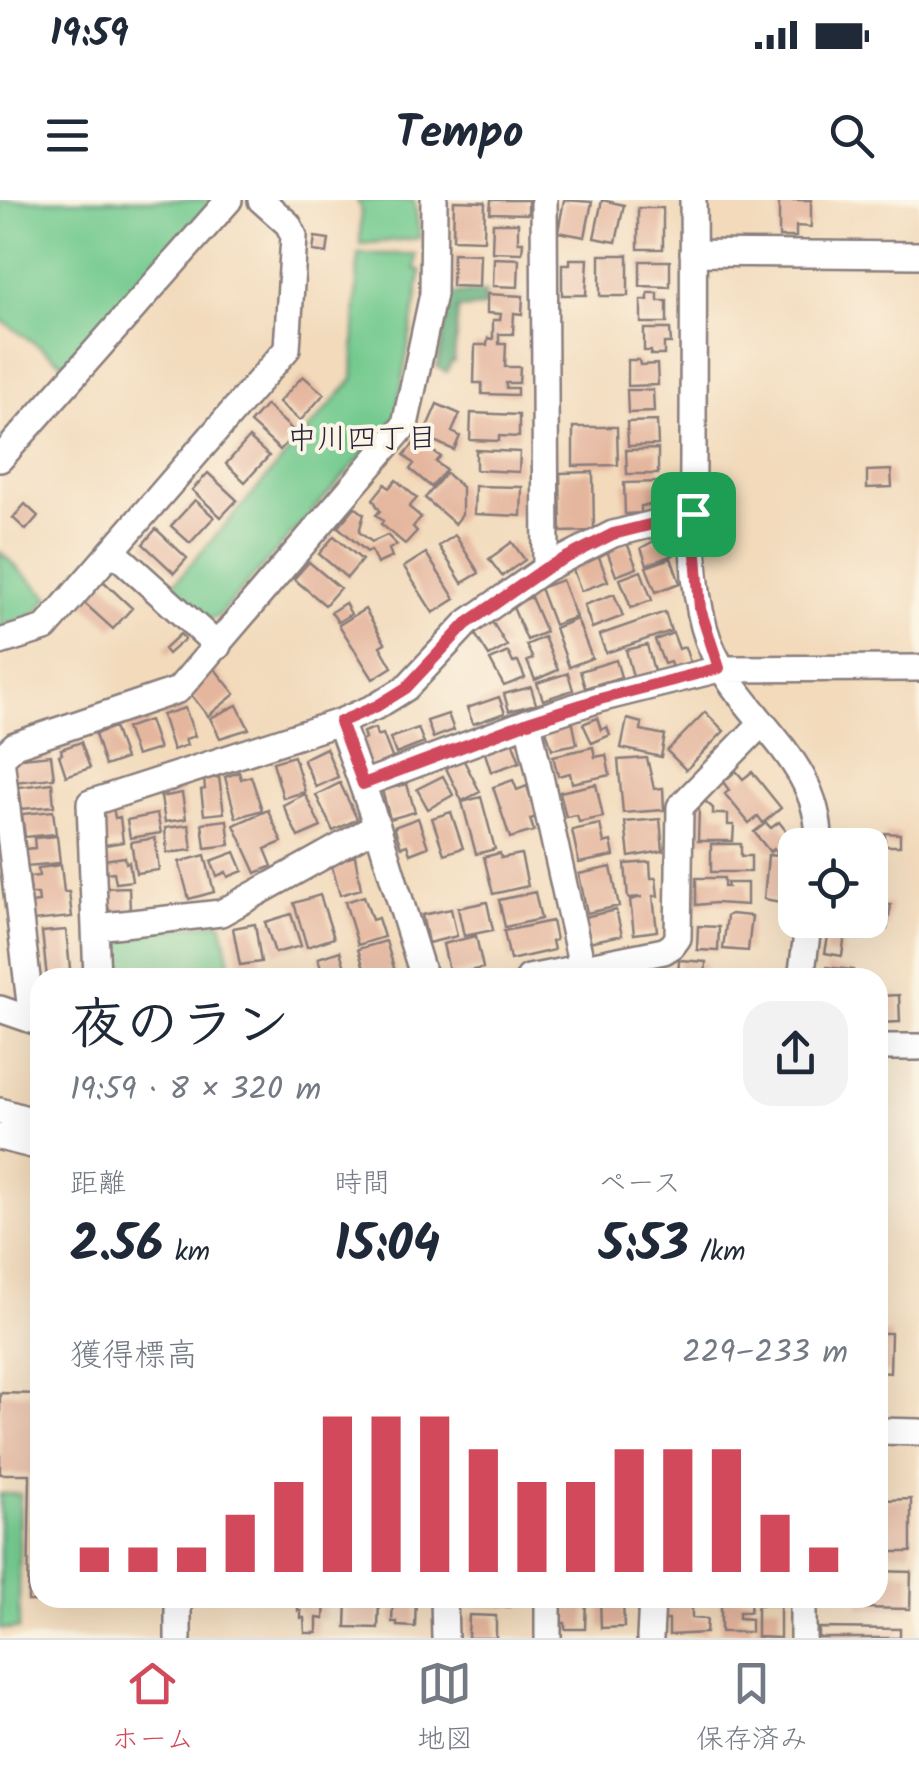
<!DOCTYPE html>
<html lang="ja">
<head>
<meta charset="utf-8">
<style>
	body { margin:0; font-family:Kalam,"Klee One",sans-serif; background:#f2f2f3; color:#1f2937; height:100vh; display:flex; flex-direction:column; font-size:38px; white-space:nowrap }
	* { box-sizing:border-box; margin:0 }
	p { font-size:32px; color:#747a83 }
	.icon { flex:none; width:55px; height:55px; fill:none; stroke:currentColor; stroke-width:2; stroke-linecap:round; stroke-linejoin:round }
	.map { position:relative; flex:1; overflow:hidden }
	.drawer { position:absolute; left:30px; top:768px; width:858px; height:640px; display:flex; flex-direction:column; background:#fff; border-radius:30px; box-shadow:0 10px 40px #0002 }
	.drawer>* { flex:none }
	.tools { position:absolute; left:778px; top:628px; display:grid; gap:20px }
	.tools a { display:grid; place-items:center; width:110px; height:110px; border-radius:20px; background:#fff; box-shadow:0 10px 40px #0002; font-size:50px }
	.pin { position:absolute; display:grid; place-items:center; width:85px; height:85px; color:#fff; margin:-42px; border-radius:20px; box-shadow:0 5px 15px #0006 }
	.round { display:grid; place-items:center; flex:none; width:105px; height:105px; border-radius:30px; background:#f2f2f3 }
	.head { display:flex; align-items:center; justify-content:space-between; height:170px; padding:0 40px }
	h1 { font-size:55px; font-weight:700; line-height:75px }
	.stats { display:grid; grid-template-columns:repeat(3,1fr); gap:15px; height:170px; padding:10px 40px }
	.stats div { display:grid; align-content:center }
	.stats b { font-size:50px; font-weight:700 }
	.stats small { font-size:28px; font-weight:400 }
	.stats p { font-size:28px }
	.chart { height:280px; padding:20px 40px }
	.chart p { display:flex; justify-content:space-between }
	.chart svg { width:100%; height:180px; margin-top:10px; stroke:#d1495b; stroke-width:6 }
	.status { display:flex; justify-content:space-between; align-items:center; height:70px; padding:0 50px; background:#fff; direction:ltr }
	.status svg { height:28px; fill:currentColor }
	header { display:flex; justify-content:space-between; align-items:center; height:130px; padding:0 40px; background:#fff; font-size:45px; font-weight:700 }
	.menu { display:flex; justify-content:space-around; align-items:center; height:140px; border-top:2px solid #e0e1e3; background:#fff; font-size:28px; color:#747a83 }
	.menu a { display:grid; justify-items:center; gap:5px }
	.menu .selected { color:#d1495b }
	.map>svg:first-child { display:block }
	.green { fill:#74ca90; stroke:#4b7666; stroke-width:2.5 }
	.forest { fill:#5fae7a; stroke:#40685a; stroke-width:2.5 }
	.building { fill:#e5b69e }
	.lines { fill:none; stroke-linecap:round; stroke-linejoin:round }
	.minor-casing { stroke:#8a7e7b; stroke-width:30 }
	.minor { stroke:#fff; stroke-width:25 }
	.route-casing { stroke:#fff; stroke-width:20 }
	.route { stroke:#d1495b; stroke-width:12 }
	.labels { text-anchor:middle; stroke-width:8; stroke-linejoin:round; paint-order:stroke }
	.neighbourhood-label { font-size:30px; fill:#22223b; stroke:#fcf5e5 }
</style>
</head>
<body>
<div class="status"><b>19:59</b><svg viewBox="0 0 49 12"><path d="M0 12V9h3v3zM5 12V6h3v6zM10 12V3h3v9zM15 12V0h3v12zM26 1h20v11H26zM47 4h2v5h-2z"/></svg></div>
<header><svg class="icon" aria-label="menu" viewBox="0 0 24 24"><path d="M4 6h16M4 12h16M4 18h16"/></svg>Tempo<svg class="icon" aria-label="search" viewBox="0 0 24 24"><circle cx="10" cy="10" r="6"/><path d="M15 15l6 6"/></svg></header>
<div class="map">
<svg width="919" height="1438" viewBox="0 0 919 1438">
	<rect width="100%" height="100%" fill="#fcf5e5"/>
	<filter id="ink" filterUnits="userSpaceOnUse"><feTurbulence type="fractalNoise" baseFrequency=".01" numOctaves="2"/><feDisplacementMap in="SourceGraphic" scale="20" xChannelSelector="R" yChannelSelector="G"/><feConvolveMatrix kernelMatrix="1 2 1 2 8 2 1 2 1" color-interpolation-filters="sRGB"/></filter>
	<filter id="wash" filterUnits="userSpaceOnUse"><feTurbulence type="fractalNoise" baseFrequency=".0048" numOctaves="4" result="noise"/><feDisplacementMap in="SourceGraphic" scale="40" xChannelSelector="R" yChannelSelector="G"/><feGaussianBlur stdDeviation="2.25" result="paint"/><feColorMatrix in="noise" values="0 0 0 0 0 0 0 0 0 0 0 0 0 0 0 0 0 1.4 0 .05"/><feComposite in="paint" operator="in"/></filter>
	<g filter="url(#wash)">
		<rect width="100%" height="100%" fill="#f2dabb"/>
		<!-- green -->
		<path class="green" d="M0,0H217L69,167L0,119Z
			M357,0H414L420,38L360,44L361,8Z
			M358,54H416L415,69L421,71L396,218L217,417L208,419L172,386L353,179Z
			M0,352L49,397L34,415L0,427Z
			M221,722L233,777H108L106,736Z
			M0,1294H20L19,1429H0Z"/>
		<!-- forest -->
		<path class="forest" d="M485,92L484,107L458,109L454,162H451L447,172L437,167L450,94Z"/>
		<g id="blocks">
			<!-- building -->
			<path class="building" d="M491,0H528V14L490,13Z
				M564,0L592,2L585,37L558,32Z
				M602,0L624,5L616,42L594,38Z
				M779,0H811V27L796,26V37H779Z
				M454,1L485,2L484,40L453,39Z
				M638,8H663V49H638Z
				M493,23H518V42H523L522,53L492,52Z
				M315,37L329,39L327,53L313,51Z
				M453,53L480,54L479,87L452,86Z
				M600,55H628V96H600Z
				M494,58L519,59L518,87L493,86Z
				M570,59H588L586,95H562V64H570Z
				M640,61H670V87L640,86Z
				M648,93H658V101H667V123H641V100H648Z
				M487,94L523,96L522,114L514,113L513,134H499V144H506L505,167H520L519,183H506V188H517V195L482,194V183H474L475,145H487L488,138L493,139V120H500L501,114L487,113Z
				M644,129H670L671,143H664V155H651V151H644Z
				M628,160H639L640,165L657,164L658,185L628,186Z
				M303,176L324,194L300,221L279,202Z
				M627,190H653L654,212L628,213Z
				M437,204L460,214L452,232L460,236L454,250L423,236Z
				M266,205L296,233L280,250L250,223Z
				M471,213L519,215V237L499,236V241L470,240Z
				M657,221L658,245L628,246L627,222Z
				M573,227H617L618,265L573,266Z
				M249,238L269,256L245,282L226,264Z
				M417,240L441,257L436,262L446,270L431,287L410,269L414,264L404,255Z
				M658,249V274H627L626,250Z
				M476,250L520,252L519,272L476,270Z
				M891,270L892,287L867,288V271Z
				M593,272L594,331L561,332L560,273Z
				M208,273L237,300L221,317L192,290Z
				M446,273L462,287V315L455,324L425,298Z
				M396,280L417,298L409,307L421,317L413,327L417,331L405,344L381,324L383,321L376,315L380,311L373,299L385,284L389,288Z
				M661,282V303L641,306V313L625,314L624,283Z
				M475,286L522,287L521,316L474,314Z
				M195,300L214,317L190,343L171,326Z
				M25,304L38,316L26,330L13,318Z
				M355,307L364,314L359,332L372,342L387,335L397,345L389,349L392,357L377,364L371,350L367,352L338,327Z
				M156,329L187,358L174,373L143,344Z
				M667,334L675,354L647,365L641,348Z
				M455,335L479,373L462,383L439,346Z
				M334,336L362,360L347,378L319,354Z
				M512,342L525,360L502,376L489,359Z
				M627,343L637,368L616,376L607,351Z
				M426,353L455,399L433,413L404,367Z
				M599,357L608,381L581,391L572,367Z
				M671,358L680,383L656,392L646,367Z
				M309,362L340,388L325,405L294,379Z
				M641,371L652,400L631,408L620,379Z
				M102,380L132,408L113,429L82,401Z
				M562,380L576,417L554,425L540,388Z
				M614,394L623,416L592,428L584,405Z
				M531,397L546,432L527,440L512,405Z
				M345,403L351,414L338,422L331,412Z
				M365,409L385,443L380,446L392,467L373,479L339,425Z
				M665,412L671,431L606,453L599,435Z
				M577,419L592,458L569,467L555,428Z
				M491,420L507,446L489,456L473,431Z
				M673,433L679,449L685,447L690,462L672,468L670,462L664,464L655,440Z
				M180,434L185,439L168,454L164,449Z
				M544,437L558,470L535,480L527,461L533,459L526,445Z
				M647,445L654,471L633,477L626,450Z
				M508,452L513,463L518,461L525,478L504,486L490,460Z
				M616,460L621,477L585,488L580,471Z
				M214,468L235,494L208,516L189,492Z
				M568,473L573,490L543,500L537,483Z
				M531,487L536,504L509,511L504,494Z
				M499,497L505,513L473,524L467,508Z
				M237,505L249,529L220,538L210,518Z
				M185,508L195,536L185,539L187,545L173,550L162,515Z
				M705,512L724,531L686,570L667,551Z
				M448,514L454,530L433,538L427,521Z
				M571,514L577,544L552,549L545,527Z
				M597,518L601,530L607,527L610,535L592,543L583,524Z
				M627,519L642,523L641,530L665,535L661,557L621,548Z
				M149,520L159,549L136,556L126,528Z
				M114,527L125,559L105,566L95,534Z
				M375,528L377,536L383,534L393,560L368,569L358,542L365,539L363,532Z
				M418,528L424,543L396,554L390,538Z
				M511,538L520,562L491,572L483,547Z
				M81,542L90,568L66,576L59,555L62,554L61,549Z
				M593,547L595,557L606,555L610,575L572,583L570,573L558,576L553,556Z
				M326,548L338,577L316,587L303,559Z
				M51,555L54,578L14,582L11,559Z
				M294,556L305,592L283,598L273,562Z
				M462,557L480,592L462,601L445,566Z
				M647,558L654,589L663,588L664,610L623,613L618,560Z
				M736,571L743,579L752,572L781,608L763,623L758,616L749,623L725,594L729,590L723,582Z
				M239,572L241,579L251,576L262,610L236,618L225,577Z
				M443,576L453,595L428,609L417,589Z
				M219,577L224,613L204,615L201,590L205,589L204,579Z
				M513,580L517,590L527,586L537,617L530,619L534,631L510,638L493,587Z
				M52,583L54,606L22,609L19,587Z
				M340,583L357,619L333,631L316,595Z
				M407,584L415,612L390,619L382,590Z
				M596,584L603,617L579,622L577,615L566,617L560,592Z
				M182,593L186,619L165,622L161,597Z
				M305,594L321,627L298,637L283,605Z
				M481,597L495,649L476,654L462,602Z
				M705,601L713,608V614H728V625H734L733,641H698L699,608Z
				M113,607L115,618L120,617L123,642L100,646L98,610Z
				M268,610L282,642L265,649L272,666L256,673L234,625Z
				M53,611L56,634L25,637L22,614Z
				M451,612L463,648L444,654L432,618Z
				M157,614L161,633L130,638L127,620Z
				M418,618L428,647L410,654L407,645L401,647L394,627Z
				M660,619L663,651L629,657L625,622Z
				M227,620L230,645L205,648L202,623Z
				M779,622L794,641L778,654L774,649L770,652L754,632L766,623L771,628Z
				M600,624L604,643L611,641L614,656L579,663L572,630Z
				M189,625L192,650L167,653L165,628Z
				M885,633L900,634V646H885Z
				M57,636L60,663L26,666L24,649L35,648L34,638Z
				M155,638L159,670L136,673L131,642Z
				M711,644H741V656H751V672H711Z
				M235,652L243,671L228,677L226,672L217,676L211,661Z
				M500,653L501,658L521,654L528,686L493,694L484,657Z
				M205,655L214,692L189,699L179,662Z
				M768,655L788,657L787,667L791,668L786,703L764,699Z
				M355,656L361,689L340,695L331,663Z
				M125,657L126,663L129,662L132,681L116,683L114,672L104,673L103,660Z
				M650,662L651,678H656L658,696H653L657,731L634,734L630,700L642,697L628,698L625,664Z
				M61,665L64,692H69L72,717L33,721L31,703L39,702L38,694H31L29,677L39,676L38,668Z
				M611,667L619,706L587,713L579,674Z
				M696,678H724V687H728L727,683H747V705L715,703L696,705Z
				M129,687L130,711H109L108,706H102L101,688Z
				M535,692L541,719L505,727L499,700Z
				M320,695L334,738L307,747L294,703Z
				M364,696L372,720L378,718L384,737L358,745L345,702Z
				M487,702L493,730L464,736L458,708Z
				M870,702L891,705L887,729L843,722L870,720Z
				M451,709L457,736L428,743L422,715Z
				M616,710L622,735L589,742L584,717Z
				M291,714L301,746L275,753L265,722Z
				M731,714L752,716L748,751L723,749L727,716Z
				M552,721L556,740L552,741L554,750L510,760L504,731Z
				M255,724L261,762L240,765L233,728Z
				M698,726L719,727L718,751L697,750Z
				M66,730L71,778H47L42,732Z
				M829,731L845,734L842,756L825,753Z
				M476,736L483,768L450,775L443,744Z
				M386,741L397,778H367L358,749Z
				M340,751L348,778H324L318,758Z
				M679,760L706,762L705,778H678Z
				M827,767L853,770L852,778H826Z
				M899,795L900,822L878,823V796Z
				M878,1133H891L890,1173L878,1172Z
				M0,1193L40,1194V1398H102V1402L28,1401L30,1274H0Z
				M911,1299V1352H885L884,1300Z
				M878,1371L911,1372L910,1409L860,1408V1398H878Z
				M298,1398H325L324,1419L317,1418V1433H305L304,1418H301V1411H298Z
				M347,1398L379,1400L378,1428L346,1427Z
				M393,1398H416L415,1427L397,1426V1422H392Z
				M467,1398H515V1402H509V1407L467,1406Z
				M561,1398H586L585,1429H565V1423H560Z
				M600,1398H623L624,1427L601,1428Z
				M662,1398H692V1418L707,1419L706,1433L669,1435V1420H662Z
				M721,1398H751L750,1412H739V1418L751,1419V1432H721Z
				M757,1405H780V1438L757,1437Z
				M469,1415L496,1416V1438H468Z
				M819,1428L900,1429V1438H819Z"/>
		</g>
	</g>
	<g filter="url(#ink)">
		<use href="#blocks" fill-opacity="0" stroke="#8a7e7b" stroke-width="2.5"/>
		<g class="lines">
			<!-- minor casing -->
			<g class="minor-casing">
				<path id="minor" d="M544,0L546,368
					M693,0C694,84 693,168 693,252C693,310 689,372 704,427C727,513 822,552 819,645
					M693,53L919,55
					M0,259L229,0
					M114,352L218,446
					M0,442L45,428L287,149L294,36L288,24L261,0
					M340,522L377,626L424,778
					M528,522L582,767
					M363,584L528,522L599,499L719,469L919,468
					M96,727L221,713L377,626
					M97,778L90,603L340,522L377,506L406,488L467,423L546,368L613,334L693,314
					M529,778L664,751L672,746L678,738L680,607L761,524
					M801,778L809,720
					M0,809L32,820
					M40,823L32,820L1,558L15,545L178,490L405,225L433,94L434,0
					M878,847H919
					M0,911L40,923
					M0,937L40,947
					M878,1231L919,1232
					M444,1398L445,1438
					M178,1438V1398
					M548,1438V1398
					M650,1438L652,1398
					M803,1438V1398"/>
			</g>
			<!-- minor -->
			<use href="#minor" class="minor"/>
		</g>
	</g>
	<g class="lines" filter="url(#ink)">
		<!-- route casing -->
		<g class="route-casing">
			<path id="route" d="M693,314L700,409L719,468L600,499L528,522L363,584L340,522L377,506L406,488L466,424L546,368L613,334Z"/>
		</g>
		<!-- route -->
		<use href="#route" class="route"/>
	</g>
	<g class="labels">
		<!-- neighbourhood labels -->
		<g class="neighbourhood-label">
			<text x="362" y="248">中川四丁目</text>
		</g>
	</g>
</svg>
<div class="tools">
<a><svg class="icon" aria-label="locate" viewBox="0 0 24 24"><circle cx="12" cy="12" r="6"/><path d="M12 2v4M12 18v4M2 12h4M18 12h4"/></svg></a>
</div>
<div class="pin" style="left:693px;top:314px;background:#1e9e55"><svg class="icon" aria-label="arrive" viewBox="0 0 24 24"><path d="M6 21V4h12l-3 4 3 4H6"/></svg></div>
<section class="drawer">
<div class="head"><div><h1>夜のラン</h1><p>19:59 · 8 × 320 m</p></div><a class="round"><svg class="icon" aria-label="share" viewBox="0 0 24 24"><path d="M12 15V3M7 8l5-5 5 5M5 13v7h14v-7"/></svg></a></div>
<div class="stats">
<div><p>距離</p><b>2.56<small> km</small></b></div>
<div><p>時間</p><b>15:04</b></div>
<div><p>ペース</p><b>5:53<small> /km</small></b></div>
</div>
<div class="chart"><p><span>獲得標高</span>229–233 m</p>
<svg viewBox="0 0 160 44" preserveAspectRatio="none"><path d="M5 44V38M15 44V38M25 44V38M35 44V30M45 44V22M55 44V6M65 44V6M75 44V6M85 44V14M95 44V22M105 44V22M115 44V14M125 44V14M135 44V14M145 44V30M155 44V38"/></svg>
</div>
</section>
</div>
<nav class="menu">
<a class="selected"><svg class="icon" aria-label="home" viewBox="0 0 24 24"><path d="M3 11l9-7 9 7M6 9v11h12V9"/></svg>ホーム</a>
<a><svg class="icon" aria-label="map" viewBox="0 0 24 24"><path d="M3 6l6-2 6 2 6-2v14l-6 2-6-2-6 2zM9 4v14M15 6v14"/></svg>地図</a>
<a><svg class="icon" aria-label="saved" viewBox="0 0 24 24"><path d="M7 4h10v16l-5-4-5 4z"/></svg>保存済み</a>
</nav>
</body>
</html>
